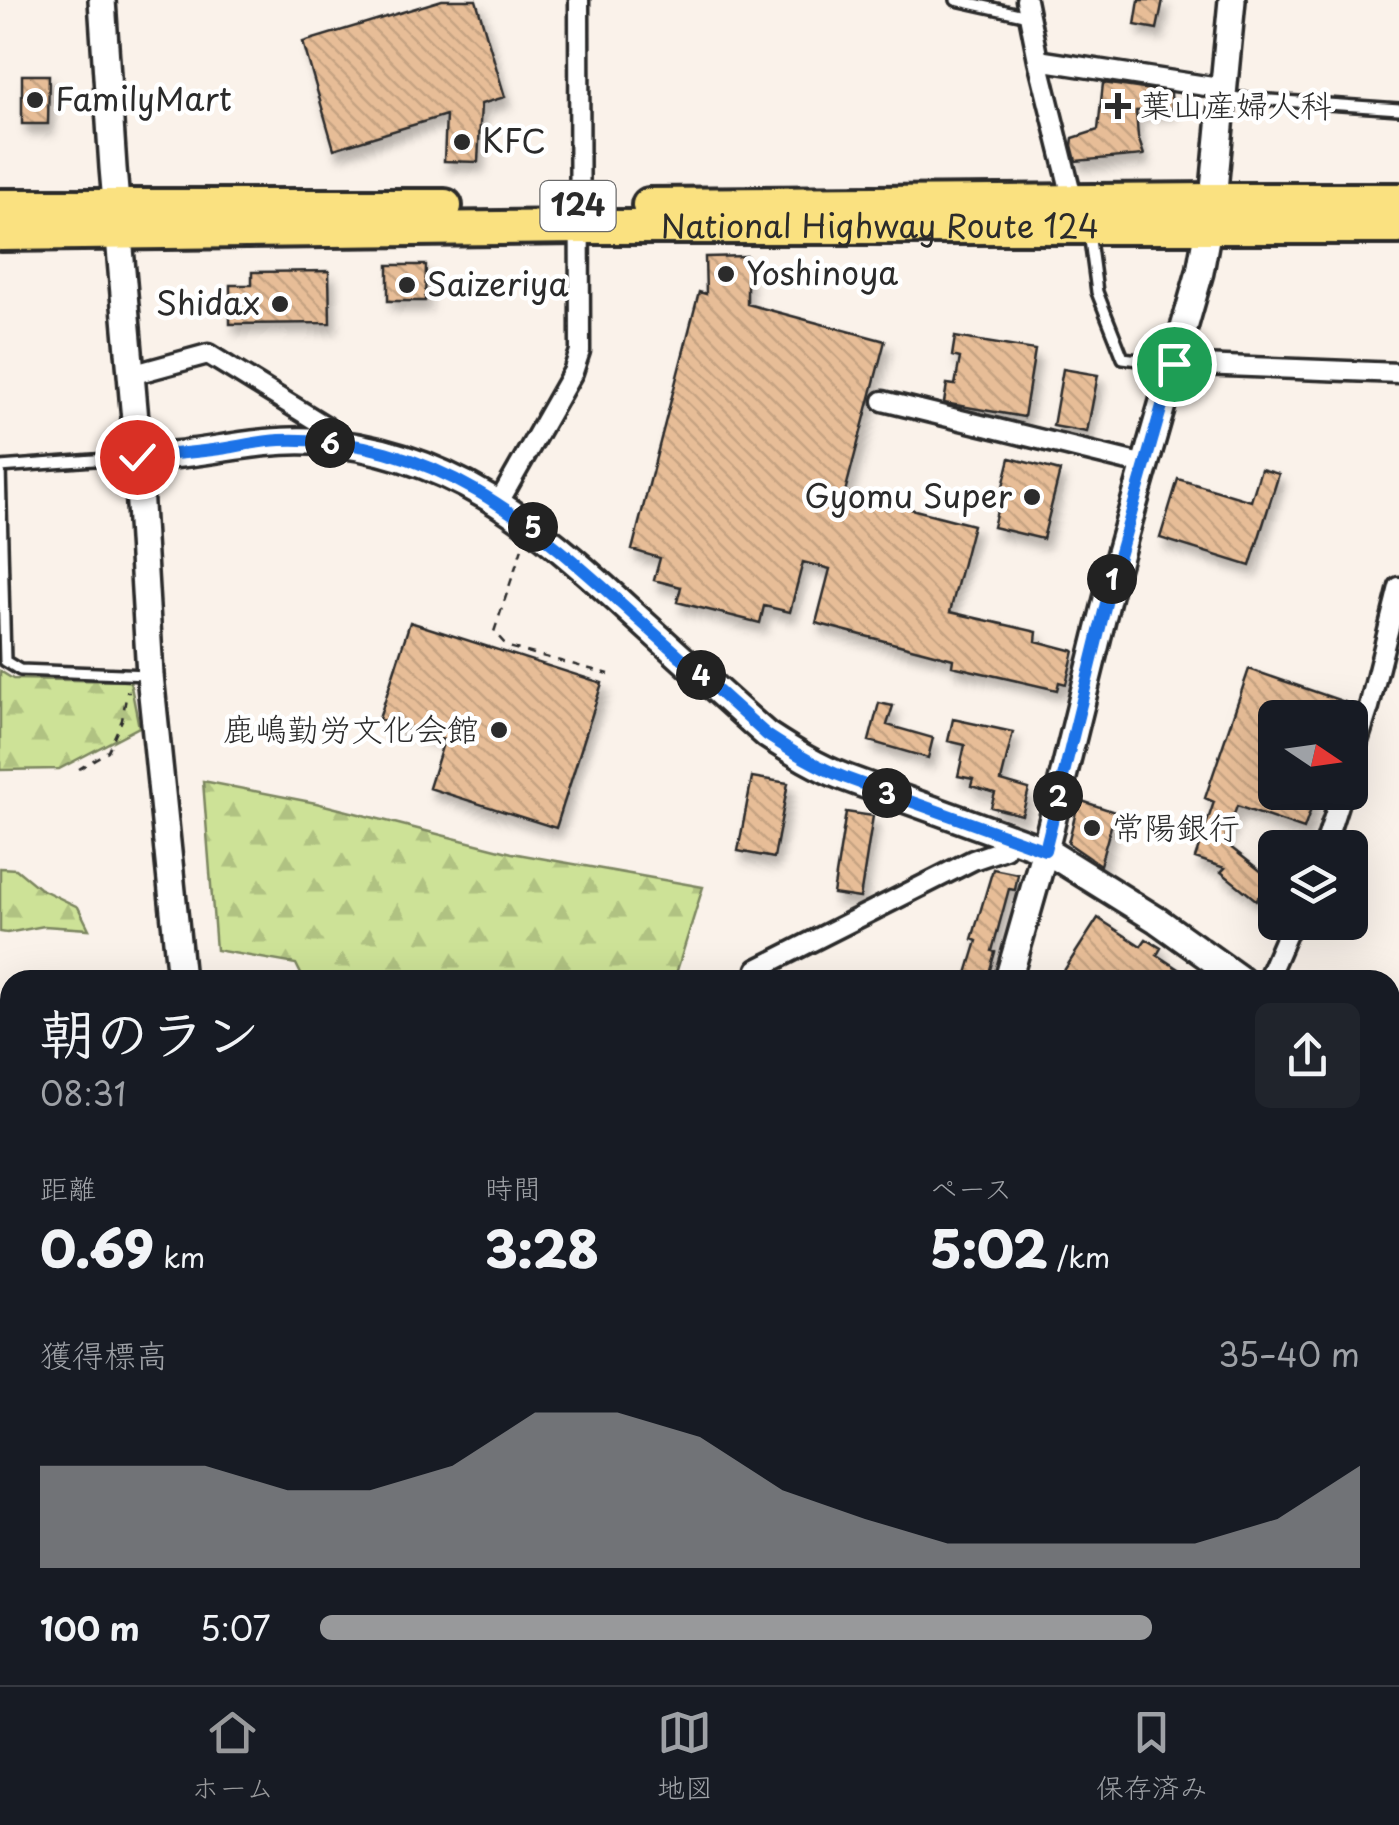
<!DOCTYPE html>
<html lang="ja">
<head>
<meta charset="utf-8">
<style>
	body { margin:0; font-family:"Playpen Sans","Klee One",sans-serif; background:#20242c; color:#f1f3f6; height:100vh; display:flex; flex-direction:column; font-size:38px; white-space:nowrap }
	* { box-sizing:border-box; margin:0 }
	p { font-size:32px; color:#9ea1a6 }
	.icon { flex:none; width:55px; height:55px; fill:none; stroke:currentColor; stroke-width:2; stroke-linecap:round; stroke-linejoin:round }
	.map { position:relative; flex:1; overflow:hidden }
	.panel { position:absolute; left:0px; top:970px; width:1400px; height:715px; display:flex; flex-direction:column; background:#171b24; border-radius:30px 30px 0 0; box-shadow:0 10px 40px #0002 }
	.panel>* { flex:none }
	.needle { width:65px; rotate:103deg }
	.tools { position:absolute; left:1258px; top:700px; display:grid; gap:20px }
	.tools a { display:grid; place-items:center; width:110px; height:110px; border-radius:15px; background:#171b24; box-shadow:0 10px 40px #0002; font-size:50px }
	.pin { position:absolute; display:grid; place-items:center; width:85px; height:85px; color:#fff; margin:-42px; border:5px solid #fff; border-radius:50%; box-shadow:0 2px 10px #0007 }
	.km { position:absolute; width:50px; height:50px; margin:-25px; border-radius:50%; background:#222; color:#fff; font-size:28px; line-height:50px; text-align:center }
	.round { display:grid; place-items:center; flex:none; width:105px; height:105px; border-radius:15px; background:#20242c }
	.headline { display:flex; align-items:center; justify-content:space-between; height:170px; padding:0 40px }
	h1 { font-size:55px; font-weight:800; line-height:75px }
	.metrics { display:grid; grid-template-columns:repeat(3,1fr); gap:15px; height:170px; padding:10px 40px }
	.metrics div { display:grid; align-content:center }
	.metrics b { font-size:50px; font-weight:800 }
	.metrics small { font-size:28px; font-weight:400 }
	.metrics p { font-size:28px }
	.chart { height:280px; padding:20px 40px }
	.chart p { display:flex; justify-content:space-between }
	.chart svg { width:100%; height:180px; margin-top:10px; fill:#98999b; opacity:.7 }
	ul { padding:0 40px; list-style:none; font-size:32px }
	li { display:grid; grid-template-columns:160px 120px 1fr; align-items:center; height:75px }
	li i { height:25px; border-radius:12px; background:#98999b }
	.tabs { display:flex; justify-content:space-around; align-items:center; height:140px; border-top:2px solid #363941; background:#171b24; font-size:28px; color:#9ea1a6 }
	.tabs a { display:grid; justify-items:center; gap:5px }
	.tabs .current { color:#98999b }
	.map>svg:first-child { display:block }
	.forest { fill:url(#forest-firs); stroke:#7c8661; stroke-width:2.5 }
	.building { fill:url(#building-back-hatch); stroke:#2b2b2b; stroke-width:2.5; filter:url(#shadow) }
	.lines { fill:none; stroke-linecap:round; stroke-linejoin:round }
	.lane-casing { stroke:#2b2b2b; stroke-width:16 }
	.street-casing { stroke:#2b2b2b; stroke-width:25 }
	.secondary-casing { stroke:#2b2b2b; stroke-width:32 }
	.highway-casing { stroke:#2b2b2b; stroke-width:40 }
	.path { stroke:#2b2b2b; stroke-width:2.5; stroke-dasharray:8 8; stroke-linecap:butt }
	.lane { stroke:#fff; stroke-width:9 }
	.street { stroke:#fff; stroke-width:18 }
	.secondary { stroke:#fff; stroke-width:25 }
	.highway { stroke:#fae180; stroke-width:32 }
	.route-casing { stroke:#fff; stroke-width:20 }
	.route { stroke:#1a73e8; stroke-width:12 }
	.poi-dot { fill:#2b2b2b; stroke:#fff; stroke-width:4 }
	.labels { text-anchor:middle; stroke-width:9; stroke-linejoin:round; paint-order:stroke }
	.shield { fill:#fff; stroke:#6b6b6b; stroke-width:2.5 }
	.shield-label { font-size:30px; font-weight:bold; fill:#2b2b2b }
	.poi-label { font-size:32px; fill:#2b2b2b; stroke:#fff; text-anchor:start }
	.street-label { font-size:32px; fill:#2b2b2b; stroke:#fff }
</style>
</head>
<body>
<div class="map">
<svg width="1399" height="1685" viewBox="0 0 1399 1685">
	<defs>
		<pattern id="forest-firs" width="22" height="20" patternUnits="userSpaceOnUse" patternTransform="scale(2.5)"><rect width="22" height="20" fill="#cde297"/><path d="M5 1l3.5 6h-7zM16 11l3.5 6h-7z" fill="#b0c282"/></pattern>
		<pattern id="building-back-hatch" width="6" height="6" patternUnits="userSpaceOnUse" patternTransform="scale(2.5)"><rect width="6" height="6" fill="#e7bd97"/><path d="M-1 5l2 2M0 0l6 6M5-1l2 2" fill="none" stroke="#c6a382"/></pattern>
		<filter id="shadow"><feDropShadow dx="5" dy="9" stdDeviation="5" flood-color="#0004"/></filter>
	</defs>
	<rect width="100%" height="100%" fill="#faf2ea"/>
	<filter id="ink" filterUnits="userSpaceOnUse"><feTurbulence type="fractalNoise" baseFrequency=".01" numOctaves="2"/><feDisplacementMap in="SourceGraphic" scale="20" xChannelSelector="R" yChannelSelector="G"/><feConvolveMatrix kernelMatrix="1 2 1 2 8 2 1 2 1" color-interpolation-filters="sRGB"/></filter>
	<g filter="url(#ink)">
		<!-- forest -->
		<path class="forest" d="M0,671L13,679L130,681L139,727L59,769L0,770Z
			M203,781L316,803L512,853L703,887L674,980H304L296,964L216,950Z
			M0,868L16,869L39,888L78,907L89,929L44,926L7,933L0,932Z"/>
		<!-- building -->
		<path class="building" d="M442,0H476L505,97L481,104L478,162L444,161L446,115L334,149L303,42Z
			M1139,0H1163L1157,29L1135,25Z
			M22,75H49L48,124H22Z
			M1103,83L1171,93L1172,109L1136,111L1138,137L1144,155L1076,161L1072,145L1073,138L1098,130Z
			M747,256V304L885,341L845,492L973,525L950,612L1037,632L1036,641L1074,651L1066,684L1059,682L1057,690L952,666L953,659L816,623L830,569L803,562L790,612L764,606L760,623L677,602L681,587L654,580L660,558L632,550L699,292L706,294L705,257Z
			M388,265H426L425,301H388Z
			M329,271L330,323L230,324V285H252V272Z
			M955,337L1035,350L1024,417L944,403L947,384L955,385L960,358L952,356Z
			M1063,369L1098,375L1087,432L1053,426Z
			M1010,458L1060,471L1043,539L993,527Z
			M1261,469L1279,474L1250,566L1160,538L1178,479L1251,501Z
			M410,622L602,683L556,828L429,788L444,740L379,719Z
			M1249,669L1345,702L1340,718H1275V792H1317L1304,829L1237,806L1224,842L1272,880L1256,900L1221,872L1225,868L1195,858L1214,802L1205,798Z
			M879,703L893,706L887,725L933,738L928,758L869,741Z
			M953,719L1013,732L1001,781L1029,789L1022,815L991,807L995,793L971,786L973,779L958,776L965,745L948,741Z
			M752,777L788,783L774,858L738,851Z
			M1079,800L1115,812L1100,865L1068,843Z
			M846,812L873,816L860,898L833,894Z
			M993,869L1018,874L1015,890L1009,889L992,951L995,952L987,980H965L977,941L972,939Z
			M1098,918L1141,946L1146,939L1161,948L1157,955L1195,980H1058Z"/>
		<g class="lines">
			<!-- lane casing -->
			<g class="lane-casing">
				<path id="lane" d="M956,0L1028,16
					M1227,97L1399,109
					M1089,232L1097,292L1123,358L1171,364
					M134,457L0,467L5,661L20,670L148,675"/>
			</g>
			<!-- street casing -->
			<g class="street-casing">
				<path id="street" d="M1026,0L1038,60L1073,201
					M1038,60L1225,89
					M1174,364L1399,373
					M131,375L208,354L325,426L342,445
					M883,401L1145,465
					M499,502L573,372L580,351L579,0
					M1350,766L1369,707L1399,587
					M1324,848L1342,792
					M757,969L973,860L1005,849
					M1267,980L1292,922
					M0,1406L10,1417
					M0,1509L10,1507
					M0,1628L10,1671
					M183,1675L185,1685
					M422,1675L425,1685
					M522,1675L538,1685
					M694,1675L710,1685
					M813,1675L834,1685
					M1231,1675L1254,1685
					M482,1685L490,1675
					M605,1685L611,1675
					M1056,1685L1062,1675"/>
			</g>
			<!-- secondary casing -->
			<g class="secondary-casing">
				<path id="secondary" d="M102,0L113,168L135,420L150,675L181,980
					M137,457C154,456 172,456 190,453C230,448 270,439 311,441C450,450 534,523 632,613C677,654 722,695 767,735C793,752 817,767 846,778L1045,850L1157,920L1241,980
					M1008,980L1045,850L1109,591L1200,272L1213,200L1232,0
					M0,1039L10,1040
					M1390,1091L1399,1097
					M0,1189L10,1190
					M0,1624L10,1621
					M307,1675L309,1685
					M803,1685L807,1675"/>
			</g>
			<!-- highway casing -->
			<g class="highway-casing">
				<g id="highway">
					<path d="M649,205L1213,200H1399"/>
					<path d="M0,206H445"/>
					<path id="s1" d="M0,234L580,227H1399"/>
				</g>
			</g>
			<!-- path -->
			<path class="path" d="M522,548L494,632L508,647L609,674
				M79,769L108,751L122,720L127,692H130
				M1387,1685L1399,1663"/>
			<!-- lane -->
			<use href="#lane" class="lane"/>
			<!-- street -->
			<use href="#street" class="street"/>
			<!-- secondary -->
			<use href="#secondary" class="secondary"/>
			<!-- highway -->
			<use href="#highway" class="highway"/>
		</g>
	</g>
	<g class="lines" filter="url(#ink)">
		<!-- route casing -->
		<g class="route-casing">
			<path id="route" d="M137,457C165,455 192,453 220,449C240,446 260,441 280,440C434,435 532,522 637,618C681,657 724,696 767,735C793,752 817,767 846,778L1045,850L1109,591L1174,364"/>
		</g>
		<!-- route -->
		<use href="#route" class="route"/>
	</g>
	<!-- markers -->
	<g class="poi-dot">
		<circle cx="35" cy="100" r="10"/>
		<path d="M1113 91h10v10h10v10h-10v10h-10v-10h-10v-10h10z"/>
		<circle cx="462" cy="142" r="10"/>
		<circle cx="726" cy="274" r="10"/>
		<circle cx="407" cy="285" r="10"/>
		<circle cx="280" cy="304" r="10"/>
		<circle cx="1032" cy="497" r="10"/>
		<circle cx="499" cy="730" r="10"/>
		<circle cx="1092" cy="828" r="10"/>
	</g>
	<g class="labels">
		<!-- shield labels -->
		<rect class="shield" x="540.5" y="181" width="75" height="50" rx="8"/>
		<g class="shield-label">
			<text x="578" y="216">124</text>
		</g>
		<!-- poi labels -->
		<g class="poi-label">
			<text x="55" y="111">FamilyMart</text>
			<text x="1140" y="117">葉山産婦人科</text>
			<text x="482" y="153">KFC</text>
			<text x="746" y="285">Yoshinoya</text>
			<text x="427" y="296">Saizeriya</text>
			<text x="260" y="315" text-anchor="end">Shidax</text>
			<text x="1012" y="508" text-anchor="end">Gyomu Super</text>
			<text x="479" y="741" text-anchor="end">鹿嶋勤労文化会館</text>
			<text x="1112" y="839">常陽銀行</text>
		</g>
		<!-- street labels -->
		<g class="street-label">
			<text dy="11" stroke="none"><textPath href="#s1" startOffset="880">National Highway Route 124</textPath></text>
		</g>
	</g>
</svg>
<div class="tools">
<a><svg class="needle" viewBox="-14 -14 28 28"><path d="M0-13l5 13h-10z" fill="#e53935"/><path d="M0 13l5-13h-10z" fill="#9ea1a6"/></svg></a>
<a><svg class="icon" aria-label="layers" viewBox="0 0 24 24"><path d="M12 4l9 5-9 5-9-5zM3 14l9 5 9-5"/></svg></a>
</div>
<div class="pin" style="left:1174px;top:364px;background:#1e9e55"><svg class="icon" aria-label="arrive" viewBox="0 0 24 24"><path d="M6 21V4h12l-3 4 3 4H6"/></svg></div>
<div class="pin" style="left:137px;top:457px;background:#d93025"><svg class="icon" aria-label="check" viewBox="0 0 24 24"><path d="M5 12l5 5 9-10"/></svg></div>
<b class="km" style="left:1112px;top:579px">1</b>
<b class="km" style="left:1058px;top:796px">2</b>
<b class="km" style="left:887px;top:793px">3</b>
<b class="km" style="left:701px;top:675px">4</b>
<b class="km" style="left:533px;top:527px">5</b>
<b class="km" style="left:330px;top:443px">6</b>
<section class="panel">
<div class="headline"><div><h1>朝のラン</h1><p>08:31</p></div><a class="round"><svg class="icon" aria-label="share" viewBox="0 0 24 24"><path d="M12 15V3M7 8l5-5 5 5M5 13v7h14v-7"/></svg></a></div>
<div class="metrics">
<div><p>距離</p><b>0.69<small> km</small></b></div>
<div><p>時間</p><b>3:28</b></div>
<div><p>ペース</p><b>5:02<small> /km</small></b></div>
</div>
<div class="chart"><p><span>獲得標高</span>35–40 m</p>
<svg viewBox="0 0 160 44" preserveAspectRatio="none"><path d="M0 44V19L10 19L20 19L30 25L40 25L50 19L60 6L70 6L80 12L90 25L100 32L110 38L120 38L130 38L140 38L150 32L160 19V44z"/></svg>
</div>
<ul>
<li><b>100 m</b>5:07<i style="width:80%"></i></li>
</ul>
</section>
</div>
<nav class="tabs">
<a class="current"><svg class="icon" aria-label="home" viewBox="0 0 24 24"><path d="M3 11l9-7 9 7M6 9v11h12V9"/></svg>ホーム</a>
<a><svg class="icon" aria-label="map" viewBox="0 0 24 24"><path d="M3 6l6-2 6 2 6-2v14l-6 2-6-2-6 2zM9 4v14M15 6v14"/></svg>地図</a>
<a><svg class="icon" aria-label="saved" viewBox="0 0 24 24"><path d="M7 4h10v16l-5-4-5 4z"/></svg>保存済み</a>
</nav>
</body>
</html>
